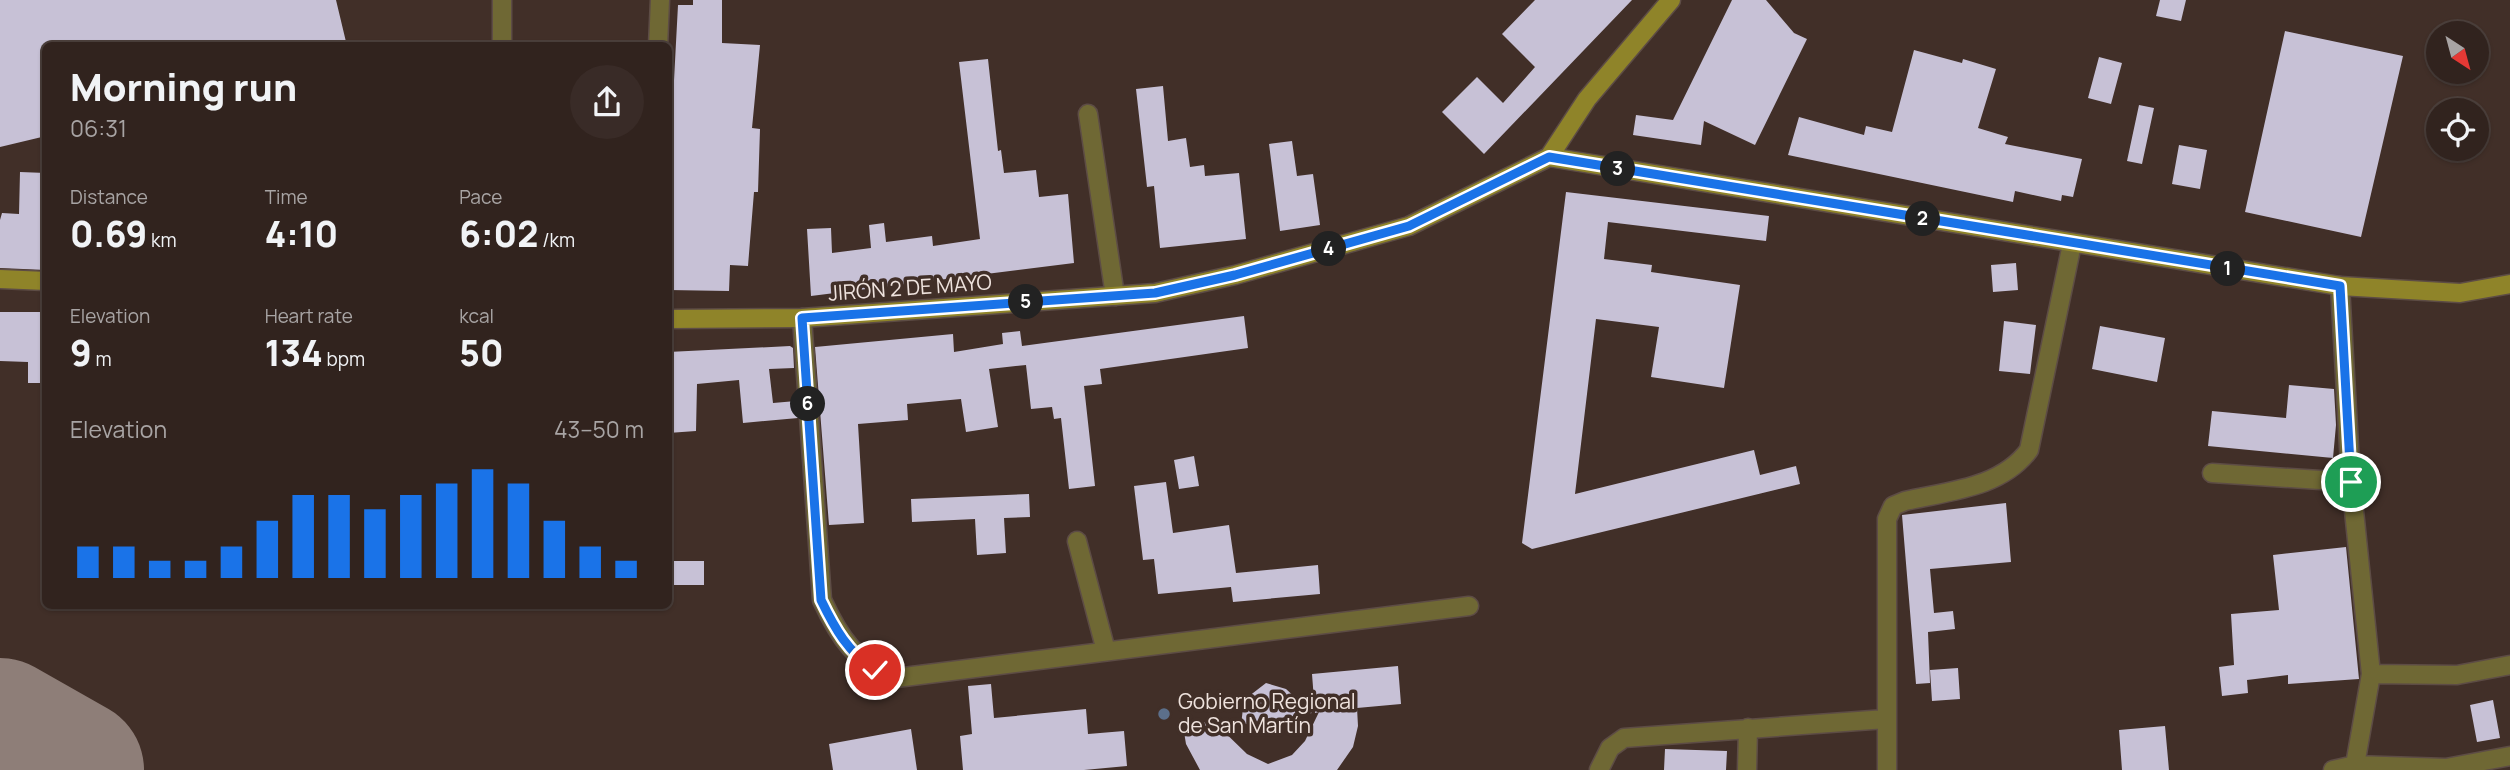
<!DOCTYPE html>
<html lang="en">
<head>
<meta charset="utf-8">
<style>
	body { margin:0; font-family:Manrope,sans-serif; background:#392b27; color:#f1f3f6; height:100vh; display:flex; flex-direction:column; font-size:26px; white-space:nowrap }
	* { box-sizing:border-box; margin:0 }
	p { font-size:23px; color:#a8a4a4 }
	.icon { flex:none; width:38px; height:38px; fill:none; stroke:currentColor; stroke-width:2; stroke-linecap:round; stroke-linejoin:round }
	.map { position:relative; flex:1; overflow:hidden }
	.sheet { position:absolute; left:42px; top:42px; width:630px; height:567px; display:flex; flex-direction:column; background:#31231e; border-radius:10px; box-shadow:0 2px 5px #0004,0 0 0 2px #4c403c }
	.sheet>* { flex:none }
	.needle { width:46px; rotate:144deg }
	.fabs { position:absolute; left:2426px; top:21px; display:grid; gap:14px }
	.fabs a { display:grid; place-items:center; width:63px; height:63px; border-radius:50%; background:#31231e; box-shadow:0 2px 5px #0004,0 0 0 2px #4c403c; font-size:35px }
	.pin { position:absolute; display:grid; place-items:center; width:60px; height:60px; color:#fff; margin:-30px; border:4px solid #fff; border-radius:50%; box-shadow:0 2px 7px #0007 }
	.km { position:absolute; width:35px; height:35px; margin:-18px; border-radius:50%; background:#222; color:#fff; font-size:19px; line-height:35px; text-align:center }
	.round { display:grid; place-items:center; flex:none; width:74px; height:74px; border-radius:37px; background:#392b27 }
	.summary { display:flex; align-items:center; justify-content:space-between; height:119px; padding:0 28px }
	h1 { font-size:38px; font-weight:800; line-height:52px }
	.metrics { display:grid; grid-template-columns:repeat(3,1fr); gap:10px; height:119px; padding:7px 28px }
	.metrics div { display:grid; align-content:center }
	.metrics b { font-size:35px; font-weight:800 }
	.metrics small { font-size:19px; font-weight:400 }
	.metrics p { font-size:19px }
	.chart { height:196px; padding:14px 28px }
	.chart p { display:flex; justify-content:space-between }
	.chart svg { width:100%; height:126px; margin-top:7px; stroke:#1a73e8; stroke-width:6 }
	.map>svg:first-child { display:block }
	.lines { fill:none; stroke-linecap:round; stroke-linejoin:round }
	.runway { stroke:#8e7e78; stroke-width:140 }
	.building { fill:#c7c1d6 }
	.minor-casing { stroke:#5d4c45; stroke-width:21 }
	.secondary-casing { stroke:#5d4c45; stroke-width:21 }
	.minor { stroke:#6f6834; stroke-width:18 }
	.secondary { stroke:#8f8429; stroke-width:18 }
	.route-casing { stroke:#fff; stroke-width:14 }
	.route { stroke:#1a73e8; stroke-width:9 }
	.service-dot { fill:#5c6f8a; stroke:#412f28; stroke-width:2.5 }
	.labels { text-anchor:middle; stroke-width:7; stroke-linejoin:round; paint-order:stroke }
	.street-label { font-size:21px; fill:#efe3de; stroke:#412f28 }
	.poi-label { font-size:21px; fill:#efe3de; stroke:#412f28; text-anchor:start }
</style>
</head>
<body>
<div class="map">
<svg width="2510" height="770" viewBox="0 0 2510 770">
	<rect width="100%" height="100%" fill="#412f28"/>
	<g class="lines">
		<!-- runway -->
		<path class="runway" d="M0,728L74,770"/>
	</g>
	<!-- building -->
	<path class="building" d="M0,0H336L347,46H46V136L0,147Z
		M693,0H722V43L760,45L752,128L760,129L758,192H754L748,266L730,265L729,291L668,290V98L673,99L678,5H693Z
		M1535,0H1632L1484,154L1442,112L1477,77L1503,103L1535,67L1502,34Z
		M1732,0H1766L1794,33L1807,39L1755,145L1704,121L1701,145L1633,135L1636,115L1673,120Z
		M2160,0H2186L2181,21L2156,16Z
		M2285,31L2403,56L2361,237L2245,212Z
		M1914,50L1962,63L1963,59L1996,69L1978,128L2008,137L2005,144L2082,159L2073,197L2062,195L2061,201L2015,191L2013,202L1788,155L1799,117L1864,135L1866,126L1892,132Z
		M2099,57L2122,63L2111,104L2088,98Z
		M988,59L998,151L1001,150L1004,173L1036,170L1039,197L1068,194L1074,263L811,296L807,229L831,228L832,253L871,248L869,225L884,223L886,242L932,236L933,246L980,239L959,62Z
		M1163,86L1168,141L1186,138L1190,167L1204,165L1205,176L1239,173L1246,239L1160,248L1154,186L1147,187L1136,89Z
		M2139,105L2154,108L2142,164L2127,161Z
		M1292,141L1297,176L1313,174L1320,225L1280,231L1269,144Z
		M2179,145L2207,150L2200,189L2172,184Z
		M20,172L46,173V270L0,268V220L2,213L19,214Z
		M1566,192L1769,216L1766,241L1608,222L1604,259L1652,265L1651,272L1740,285L1724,388L1651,377L1659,327L1596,319L1575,494L1754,450L1760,475L1796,466L1800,484L1532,549L1522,543Z
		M2016,263L2018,290L1993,292L1991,265Z
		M0,312H46V383H28V362L0,361Z
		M1244,316L1248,348L1100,369L1102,384L1084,386L1095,486L1069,489L1061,418L1054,419L1052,407L1031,409L1026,365L989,369L998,427L966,432L961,399L907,404L908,420L858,424L864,523L829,525L815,347L953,334L954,352L1003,344L1002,333L1020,331L1022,346Z
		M2004,321L2036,325L2030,374L1999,371Z
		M2100,326L2165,338L2157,382L2092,369Z
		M790,346L793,348L794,368L769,369L773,403L796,401L798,418L743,423L739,380L697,384L696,431L668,433V352Z
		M2289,385L2334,389L2336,425L2333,458L2208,446L2212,411L2286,418Z
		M1194,456L1199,486L1179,489L1174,460Z
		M1166,482L1173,533L1229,525L1236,573L1318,565L1320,594L1233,602L1231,587L1158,594L1154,559L1143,560L1134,486Z
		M1029,494L1030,517L1004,518L1006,553L977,555L975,519L912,522L911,499Z
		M2006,503L2011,562L1930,569L1934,613L1953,611L1955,629L1928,632L1930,683L1916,684L1902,515Z
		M2346,547L2359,679L2288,684V675L2247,680L2248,693L2222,696L2219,667L2234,665L2231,614L2279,610L2273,555Z
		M668,561H704V585H668Z
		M1398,666L1401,704L1357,708L1358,726L1353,747L1337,770H1200L1186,744L1183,726L1213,721L1247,754L1268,764L1292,755L1305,741L1319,712L1315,713L1312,674Z
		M1958,668L1960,699L1932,701L1930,670Z
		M1266,683L1286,689L1312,713L1241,725L1244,700Z
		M991,684L994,718L1086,709L1088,734L1124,731L1127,766L1084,770H963L960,736L972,734L968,686Z
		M2493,700L2500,738L2477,742L2470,705Z
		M2165,726L2169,770H2122L2119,730Z
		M911,729L917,770H833L829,744Z
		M1665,749L1727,751L1726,770H1664Z"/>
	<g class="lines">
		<!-- minor casing -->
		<g class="minor-casing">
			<path id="minor" d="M502,0V46
				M658,46L660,0
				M1088,114L1115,296
				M2340,286L2351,482L2371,674L2355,765
				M802,318L822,600C839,637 856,663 896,678L1469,606
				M2212,473L2351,482
				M1077,541L1106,651
				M2371,674L2457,675L2510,665
				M1599,770L1610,748L1624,738L1886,719
				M1747,770L1748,728
				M1887,770V519L1893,506L1905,501C1949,491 2001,488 2029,450L2072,244
				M2333,770L2355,765L2446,768L2510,756"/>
		</g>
		<!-- secondary casing -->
		<g class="secondary-casing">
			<path id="secondary" d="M1549,157L2340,286L2460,293L2510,284
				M0,279L46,281
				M668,319L802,318L1155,293L1235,275L1409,226L1549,157L1587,99L1671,0"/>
		</g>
		<!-- minor -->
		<use href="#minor" class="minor"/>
		<!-- secondary -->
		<use href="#secondary" class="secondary"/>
	</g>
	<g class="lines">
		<!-- route casing -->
		<g class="route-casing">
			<path id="route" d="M875,670C848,652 835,629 821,600L802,318L1155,293L1235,275L1409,226L1549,157L2340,286L2351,482"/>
		</g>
		<!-- route -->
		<use href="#route" class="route"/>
	</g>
	<!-- markers -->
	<circle class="service-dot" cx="1164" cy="714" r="7"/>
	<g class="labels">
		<!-- street labels -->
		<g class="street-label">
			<text transform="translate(910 288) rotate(-4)" y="7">JIRÓN 2 DE MAYO</text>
		</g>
		<!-- poi labels -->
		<g class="poi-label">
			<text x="1178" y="709">Gobierno Regional<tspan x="1178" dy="24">de San Martín</tspan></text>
		</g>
	</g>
</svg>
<div class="fabs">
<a><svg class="needle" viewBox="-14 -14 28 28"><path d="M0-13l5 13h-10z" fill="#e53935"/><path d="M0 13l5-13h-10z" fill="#a8a4a4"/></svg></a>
<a><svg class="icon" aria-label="locate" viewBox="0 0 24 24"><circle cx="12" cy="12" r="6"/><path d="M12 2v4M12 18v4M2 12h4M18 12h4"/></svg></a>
</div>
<div class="pin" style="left:2351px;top:482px;background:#1e9e55"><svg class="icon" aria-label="arrive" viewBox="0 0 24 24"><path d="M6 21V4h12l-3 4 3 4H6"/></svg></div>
<div class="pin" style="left:875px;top:670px;background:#d93025"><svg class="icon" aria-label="check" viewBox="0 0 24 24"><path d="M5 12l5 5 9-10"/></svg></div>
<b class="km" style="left:2228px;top:269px">1</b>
<b class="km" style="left:1923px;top:219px">2</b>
<b class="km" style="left:1618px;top:169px">3</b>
<b class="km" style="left:1329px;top:249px">4</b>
<b class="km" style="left:1026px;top:302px">5</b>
<b class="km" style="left:808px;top:404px">6</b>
<section class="sheet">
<div class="summary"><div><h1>Morning run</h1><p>06:31</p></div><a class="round"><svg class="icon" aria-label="share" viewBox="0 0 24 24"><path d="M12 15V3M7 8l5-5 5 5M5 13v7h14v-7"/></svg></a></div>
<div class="metrics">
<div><p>Distance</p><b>0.69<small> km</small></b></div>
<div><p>Time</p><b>4:10</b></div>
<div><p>Pace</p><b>6:02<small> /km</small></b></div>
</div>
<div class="metrics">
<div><p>Elevation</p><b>9<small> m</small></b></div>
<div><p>Heart rate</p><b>134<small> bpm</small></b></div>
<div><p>kcal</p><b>50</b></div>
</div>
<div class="chart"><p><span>Elevation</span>43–50 m</p>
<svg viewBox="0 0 160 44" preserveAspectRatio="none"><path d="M5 44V33M15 44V33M25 44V38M35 44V38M45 44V33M55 44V24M65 44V15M75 44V15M85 44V20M95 44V15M105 44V11M115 44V6M125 44V11M135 44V24M145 44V33M155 44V38"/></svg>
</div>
</section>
</div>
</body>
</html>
